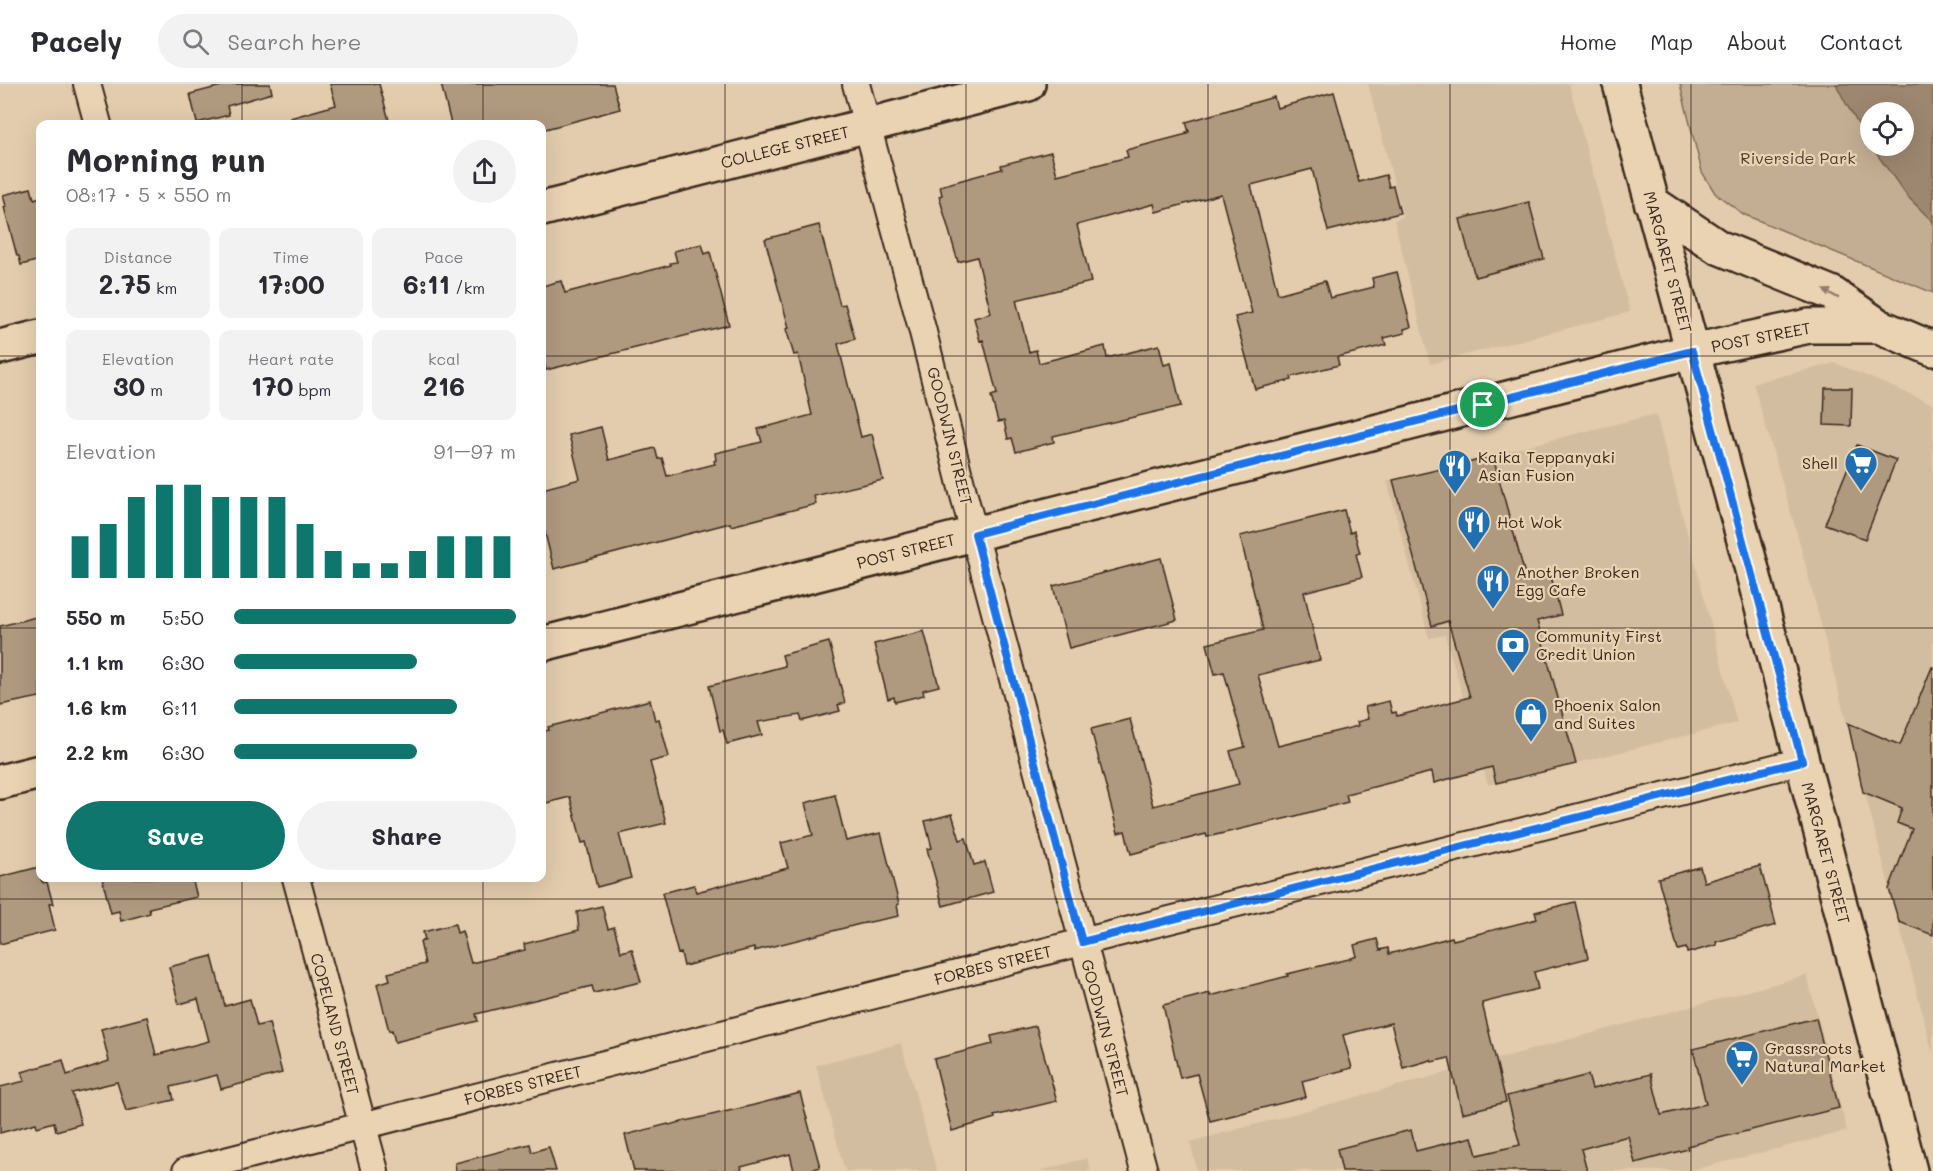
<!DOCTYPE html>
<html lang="en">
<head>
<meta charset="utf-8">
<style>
	body { margin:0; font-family:Mali,sans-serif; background:#f2f2f3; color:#2b2b33; height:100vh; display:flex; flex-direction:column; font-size:22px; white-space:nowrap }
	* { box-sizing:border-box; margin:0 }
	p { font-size:20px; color:#7c7c81 }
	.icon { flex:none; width:33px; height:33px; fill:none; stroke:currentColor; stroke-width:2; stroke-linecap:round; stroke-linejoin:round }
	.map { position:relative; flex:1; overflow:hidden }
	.details { position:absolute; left:36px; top:36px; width:510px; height:762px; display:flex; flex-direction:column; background:#fff; border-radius:12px; box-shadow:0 6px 24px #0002 }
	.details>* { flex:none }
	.tools { position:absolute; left:1860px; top:18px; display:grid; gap:12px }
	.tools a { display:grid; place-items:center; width:54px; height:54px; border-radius:50%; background:#fff; box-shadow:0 6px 24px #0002; font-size:30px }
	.pin { position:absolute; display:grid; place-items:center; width:51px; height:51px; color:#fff; margin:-26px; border:3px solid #fff; border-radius:50%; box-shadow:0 2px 6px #0007 }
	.round { display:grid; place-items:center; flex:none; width:63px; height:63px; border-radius:32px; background:#f2f2f3 }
	.headline { display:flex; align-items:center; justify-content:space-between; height:102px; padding:0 30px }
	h1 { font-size:33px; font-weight:800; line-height:45px }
	.stats { display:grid; grid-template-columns:repeat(3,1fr); gap:9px; height:102px; padding:6px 30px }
	.stats div { display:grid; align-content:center; border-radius:12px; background:#f2f2f3; text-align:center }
	.stats b { font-size:26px; font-weight:800 }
	.stats small { font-size:16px; font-weight:400 }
	.stats p { font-size:16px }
	.chart { height:168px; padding:12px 30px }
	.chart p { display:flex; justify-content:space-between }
	.chart svg { width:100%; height:108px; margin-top:6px; stroke:#0f766e; stroke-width:6 }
	.button { display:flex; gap:12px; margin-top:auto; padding:12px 30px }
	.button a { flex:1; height:69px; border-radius:36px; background:#0f766e; color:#fff; font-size:24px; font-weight:800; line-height:69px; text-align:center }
	.button a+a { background:#f2f2f3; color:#2b2b33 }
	ul { padding:0 30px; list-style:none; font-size:20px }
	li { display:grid; grid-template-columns:96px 72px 1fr; align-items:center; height:45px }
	li i { height:15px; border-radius:8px; background:#0f766e }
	header { display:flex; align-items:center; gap:36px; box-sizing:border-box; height:84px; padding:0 30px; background:#fff; border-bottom:2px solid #e1e1e2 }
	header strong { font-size:28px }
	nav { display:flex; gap:33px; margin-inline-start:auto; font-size:21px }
	.search { width:420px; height:54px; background:#f2f2f3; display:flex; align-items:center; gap:15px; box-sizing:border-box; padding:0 21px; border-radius:33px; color:#7c7c81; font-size:22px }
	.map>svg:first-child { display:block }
	.built { fill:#d3bda0 }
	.green { fill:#c4ae93; stroke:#806c58; stroke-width:1.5; fill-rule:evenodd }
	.water { fill:#9d8770; stroke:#76624f; stroke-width:1.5 }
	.building { fill:#af9a80; stroke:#3b2a1e; stroke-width:1.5 }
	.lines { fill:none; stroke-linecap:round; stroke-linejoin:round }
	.street-casing { stroke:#3b2a1e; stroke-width:30 }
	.secondary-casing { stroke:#3b2a1e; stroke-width:38 }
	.street { stroke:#ead3b3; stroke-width:26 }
	.secondary { stroke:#ead3b3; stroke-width:33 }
	.oneway { fill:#927e68 }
	.route-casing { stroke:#fff; stroke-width:12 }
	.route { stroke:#1a73e8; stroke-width:8 }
	.grid { fill:none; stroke:#3b2a1e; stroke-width:1.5; stroke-opacity:0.55 }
	.labels { text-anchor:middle; stroke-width:4.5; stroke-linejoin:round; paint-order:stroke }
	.street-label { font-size:16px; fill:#3b2a1e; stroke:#ead3b3 }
	.park-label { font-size:16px; fill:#503e30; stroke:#ead3b3 }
	.poi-label { font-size:16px; fill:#3b2a1e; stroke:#ead3b3; text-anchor:start }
</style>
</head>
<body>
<header>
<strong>Pacely</strong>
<div class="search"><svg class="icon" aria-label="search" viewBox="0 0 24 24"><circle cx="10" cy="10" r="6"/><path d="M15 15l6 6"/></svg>Search here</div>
<nav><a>Home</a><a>Map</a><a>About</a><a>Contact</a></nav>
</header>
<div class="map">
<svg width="1933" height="1087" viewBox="0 0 1933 1087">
	<rect width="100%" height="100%" fill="#e3ccad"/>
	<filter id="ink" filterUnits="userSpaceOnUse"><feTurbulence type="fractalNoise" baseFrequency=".0167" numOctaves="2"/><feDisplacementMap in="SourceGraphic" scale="12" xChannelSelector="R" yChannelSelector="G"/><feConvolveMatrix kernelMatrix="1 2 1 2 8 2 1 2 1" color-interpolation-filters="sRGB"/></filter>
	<g filter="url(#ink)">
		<!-- built -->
		<path class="built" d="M1368,0H1569L1630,228L1430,280L1394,136L1403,133Z
			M1835,279L1933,320V970L1800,460L1753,299Z
			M1656,330L1737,639L1488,701L1445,551L1429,554L1387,397Z
			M1807,891L1847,1047L1689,1087H1197L1190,1058Z
			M901,959L937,1087H845L816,981Z
			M1087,1074L1091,1087H1040Z"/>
		<!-- green -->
		<path class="green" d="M1680,0H1933V209L1743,130L1715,109L1702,88ZM1870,28H1904V62H1870Z"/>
		<!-- water -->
		<path class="water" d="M1836,0H1933V138L1907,112L1871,62H1904V28H1870V61L1844,16Z"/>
		<!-- building -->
		<path class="building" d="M229,0H270L272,9L227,22L229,31L197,39L190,10Z
			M330,0H379L390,40H291L290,34L336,21Z
			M441,0H613L620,25L542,46V40H451Z
			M1334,8L1359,98L1386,91L1389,103L1393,102L1400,129L1328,147L1312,85L1251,101L1278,210L1325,197L1330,214L1374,203L1372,194L1397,188L1411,243L1404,245L1405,249L1384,254L1386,261L1337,273L1339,281L1291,293L1292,296L1255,305L1235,233L1252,229L1221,110L1156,128L1154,120L1077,141L1091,198L1016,216L1029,268L1036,266L1039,279L1105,262L1107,274L1159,261L1164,281L1171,279L1181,322L1053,352L1054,358L1016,368L1012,354L1008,355L1004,337L998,338L991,312L997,310L983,256L980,257L974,234L991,229L977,173L958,178L939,112L942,111L940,102L1002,85L1001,81L1051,68L1057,91L1128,73L1126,66L1187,50L1186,48H1189L1186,38L1274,13L1277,24Z
			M31,104L34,115L40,113V176L21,181L19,172H17L4,123L6,122L3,111Z
			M1529,118L1544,175L1475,193L1460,135Z
			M819,141L840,221L845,220L855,255L838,260L861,353L872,350L883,396L814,412L816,420L731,442L730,439L554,485L542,437V405L580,395L569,351L601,343L609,376L655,364L658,375L662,374L667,392L715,380L714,377L716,376L715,369L762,358L758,345L812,331L798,270L794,271L786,245L789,244L765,155Z
			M702,160L705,170L710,168L729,241L546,286L542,268V202L561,197L565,209L572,207L671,181L670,179L677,178L674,167Z
			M1825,304H1852L1851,342L1824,341Z
			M1857,361L1896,376L1865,455L1825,440Z
			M1493,373L1527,498L1551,492L1561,531L1537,537L1576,680L1496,699L1492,683L1434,699L1432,688L1346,710L1348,718L1292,733L1207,753L1206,750L1131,770L1125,747L1118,749L1091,645L1130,635L1153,722L1239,700L1230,667L1245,663L1224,588L1215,590L1207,560L1263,546L1240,452L1344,426L1350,449L1354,447L1360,469L1356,470L1362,493L1304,508L1320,576L1258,591L1278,662L1358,642L1357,638L1368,635L1365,623L1389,617L1392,629L1396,628L1397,632L1470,613L1448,537L1432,542L1393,396Z
			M1161,474L1177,536L1069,564L1053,502Z
			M40,532V613L0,621V542Z
			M924,547L939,602L923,606L924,611L895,618L894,613L888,615L874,560Z
			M829,558L845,619L838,621L840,627L802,637L800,631L758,638L762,651L727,660L723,646L720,647L709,602L785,582L782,571Z
			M1932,583H1933V851L1899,838L1889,805L1912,745L1897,739L1902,724L1863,708L1848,639L1900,661Z
			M650,616L655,636L659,635L669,673L650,678L666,739L619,750L631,794L597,803L586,758L582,759L570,713L542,720V648L549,646L548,643Z
			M835,711L846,757L881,749L899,820L897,821L899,832L860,840L754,867V864L684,882L681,869L678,870L662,809L694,801L696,808L788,784L781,759L813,751L805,719Z
			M952,730L960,756L966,754L974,781L985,778L993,808L943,822L927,765L932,764L925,737Z
			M1760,782L1776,841L1716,858L1717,861L1687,869L1686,864L1678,866L1658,794L1700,783L1704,798Z
			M39,783L40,794L43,799L47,798L53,820H49L55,846L0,860V793Z
			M102,794H192L197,813L149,824L150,829L121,837L119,827L111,829Z
			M1575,818L1588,874L1534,888L1538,905L1482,919L1506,1018L1462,1029L1449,974L1432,978L1431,976L1403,984L1391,939L1343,951L1352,984L1302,997L1306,1013L1210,1037L1197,990L1180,994L1163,921L1210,909V912L1288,892L1287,890L1349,875L1357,872L1354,861L1377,855L1380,866L1388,864L1389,870L1452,853L1453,856L1537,835L1535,828Z
			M602,822L608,845L614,843L621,868L632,865L641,898L594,909L592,902L476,930L478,937L395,958L392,946L389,947L377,900L390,896L388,889L425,880L420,858L425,856L423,848L455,840L457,849L462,847L471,879L525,866L524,860L579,846L577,828Z
			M212,872L225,922L250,915L257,942L269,939L282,989L221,1005L217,991L171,1003L174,1016L126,1027L117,998L72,1009L81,1040L56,1047L54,1038L37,1043L36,1039L0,1049V1003L25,997L22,988L63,976L67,991L109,977L101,945L147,933L156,971L209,957L198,915L179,920L169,883Z
			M1816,934L1839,1024L1687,1062L1688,1065L1635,1079L1628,1052L1581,1065L1587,1087H1342L1337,1065L1411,1046L1416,1067L1472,1053L1477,1071L1520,1061L1507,1012L1588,991L1592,1005L1651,990L1661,1031L1706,1020L1693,965Z
			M1036,942L1057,1017L994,1032L995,1034L952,1047L934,975L993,960L991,952Z
			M800,1009L820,1083L808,1087H794L790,1070L741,1083L742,1087H634L625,1051L668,1040L669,1041L754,1021Z
			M530,1060L532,1068L549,1063L556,1087H456L455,1079Z"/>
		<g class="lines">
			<!-- street casing -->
			<g class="street-casing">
				<path id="street" d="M87,0L98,40
					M856,0L923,248L962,404L1144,1087
					M296,794L375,1087
					M186,1087L1082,858L1802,677"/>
			</g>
			<!-- secondary casing -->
			<g class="secondary-casing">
				<path id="secondary" d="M1620,0L1751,482L1910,1087
					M1651,118L1718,163L1831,209L1879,242
					M542,125L1028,0
					M0,263L40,253
					M542,560L1693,267L1809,242H1879L1933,265
					M0,698L40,688"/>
			</g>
			<!-- street -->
			<use href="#street" class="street"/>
			<!-- secondary -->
			<use href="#secondary" class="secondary"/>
		</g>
		<!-- one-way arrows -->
		<defs><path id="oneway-solid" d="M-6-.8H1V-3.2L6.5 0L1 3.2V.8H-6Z" transform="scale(1.5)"/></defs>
		<use class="oneway" href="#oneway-solid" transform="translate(1831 210) rotate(-151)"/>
	</g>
	<g class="lines" filter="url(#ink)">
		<!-- route casing -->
		<g class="route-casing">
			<path id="route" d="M1692,267L1802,677L1082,858L975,450Z"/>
		</g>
		<!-- route -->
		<use href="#route" class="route"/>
	</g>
	<!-- grid -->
	<path class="grid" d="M242,0V40M483,0V40M725,0V1087M966,0V1087M1208,0V1087M1450,0V1087M1691,0V1087M0,272H40M542,272H1933M0,544H40M542,544H1933M242,794V1087M483,794V1087M0,815H1933"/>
	<!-- icons -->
	<defs>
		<g id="supermarket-pin" transform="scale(1.725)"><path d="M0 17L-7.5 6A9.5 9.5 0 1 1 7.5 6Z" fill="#1f6fb2" stroke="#ead3b3"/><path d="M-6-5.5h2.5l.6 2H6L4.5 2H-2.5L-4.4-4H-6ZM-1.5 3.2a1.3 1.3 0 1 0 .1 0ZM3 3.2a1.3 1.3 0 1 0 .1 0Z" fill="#fff"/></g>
		<g id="restaurant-pin" transform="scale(1.725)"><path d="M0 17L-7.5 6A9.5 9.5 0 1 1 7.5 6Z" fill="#1f6fb2" stroke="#ead3b3"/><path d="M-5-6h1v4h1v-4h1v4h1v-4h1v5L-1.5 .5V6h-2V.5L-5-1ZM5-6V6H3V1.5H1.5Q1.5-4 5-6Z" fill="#fff"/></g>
		<g id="bank-pin" transform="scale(1.725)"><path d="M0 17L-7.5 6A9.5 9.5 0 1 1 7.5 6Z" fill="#1f6fb2" stroke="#ead3b3"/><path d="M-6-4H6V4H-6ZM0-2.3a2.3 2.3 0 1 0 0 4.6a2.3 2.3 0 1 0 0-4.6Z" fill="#fff"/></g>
		<g id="shop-pin" transform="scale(1.725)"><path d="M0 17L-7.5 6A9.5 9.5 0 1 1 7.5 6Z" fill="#1f6fb2" stroke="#ead3b3"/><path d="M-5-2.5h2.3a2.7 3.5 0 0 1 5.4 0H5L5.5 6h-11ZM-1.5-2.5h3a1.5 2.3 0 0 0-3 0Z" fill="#fff"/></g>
	</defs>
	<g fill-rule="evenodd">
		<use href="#supermarket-pin" x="1861" y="379"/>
		<use href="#restaurant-pin" x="1455" y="382"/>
		<use href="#restaurant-pin" x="1474" y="438"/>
		<use href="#restaurant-pin" x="1493" y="497"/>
		<use href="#bank-pin" x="1513" y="561"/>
		<use href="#shop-pin" x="1531" y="630"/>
		<use href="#supermarket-pin" x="1742" y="973"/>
	</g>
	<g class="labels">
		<!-- street labels -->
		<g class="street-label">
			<text transform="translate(785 63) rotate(-14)" y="6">COLLEGE STREET</text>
			<text transform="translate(1668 178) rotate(75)" y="6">MARGARET STREET</text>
			<text transform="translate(1761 253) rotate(-11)" y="6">POST STREET</text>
			<text transform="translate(950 352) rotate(76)" y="6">GOODWIN STREET</text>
			<text transform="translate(906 467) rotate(-14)" y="6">POST STREET</text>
			<text transform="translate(1826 769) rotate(75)" y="6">MARGARET STREET</text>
			<text transform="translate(993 881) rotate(-14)" y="6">FORBES STREET</text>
			<text transform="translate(335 940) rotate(75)" y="6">COPELAND STREET</text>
			<text transform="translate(1105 944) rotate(75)" y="6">GOODWIN STREET</text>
			<text transform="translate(523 1001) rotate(-14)" y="6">FORBES STREET</text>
		</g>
		<!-- park labels -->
		<g class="park-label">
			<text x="1798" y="80">Riverside Park</text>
		</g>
		<!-- poi labels -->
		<g class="poi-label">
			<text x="1478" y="379">Kaika Teppanyaki<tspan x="1478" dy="18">Asian Fusion</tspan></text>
			<text x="1838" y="385" text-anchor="end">Shell</text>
			<text x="1497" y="444">Hot Wok</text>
			<text x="1516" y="494">Another Broken<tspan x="1516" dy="18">Egg Cafe</tspan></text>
			<text x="1536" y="558">Community First<tspan x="1536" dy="18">Credit Union</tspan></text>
			<text x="1554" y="627">Phoenix Salon<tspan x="1554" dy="18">and Suites</tspan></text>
			<text x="1765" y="970">Grassroots<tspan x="1765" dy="18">Natural Market</tspan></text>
		</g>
	</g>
</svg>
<div class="tools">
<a><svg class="icon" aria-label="locate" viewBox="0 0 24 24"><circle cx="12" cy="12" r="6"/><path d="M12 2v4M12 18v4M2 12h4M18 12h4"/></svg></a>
</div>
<div class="pin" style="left:1483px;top:321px;background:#1e9e55"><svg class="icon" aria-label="arrive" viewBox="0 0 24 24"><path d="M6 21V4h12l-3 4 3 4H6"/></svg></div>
<section class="details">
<div class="headline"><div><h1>Morning run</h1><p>08:17 · 5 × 550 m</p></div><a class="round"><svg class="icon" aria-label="share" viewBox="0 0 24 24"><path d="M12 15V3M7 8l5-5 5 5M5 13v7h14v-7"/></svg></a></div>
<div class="stats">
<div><p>Distance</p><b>2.75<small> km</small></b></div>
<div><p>Time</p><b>17:00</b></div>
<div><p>Pace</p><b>6:11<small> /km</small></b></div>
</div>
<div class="stats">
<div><p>Elevation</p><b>30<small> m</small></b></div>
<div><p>Heart rate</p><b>170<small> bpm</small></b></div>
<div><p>kcal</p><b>216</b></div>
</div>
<div class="chart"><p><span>Elevation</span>91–97 m</p>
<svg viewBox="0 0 160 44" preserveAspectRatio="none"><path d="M5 44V27M15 44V22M25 44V11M35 44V6M45 44V6M55 44V11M65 44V11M75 44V11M85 44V22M95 44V33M105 44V38M115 44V38M125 44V33M135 44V27M145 44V27M155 44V27"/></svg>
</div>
<ul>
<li><b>550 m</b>5:50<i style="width:100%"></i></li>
<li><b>1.1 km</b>6:30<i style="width:65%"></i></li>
<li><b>1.6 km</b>6:11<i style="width:79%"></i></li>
<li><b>2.2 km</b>6:30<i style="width:65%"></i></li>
</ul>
<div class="button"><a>Save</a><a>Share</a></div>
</section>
</div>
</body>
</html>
